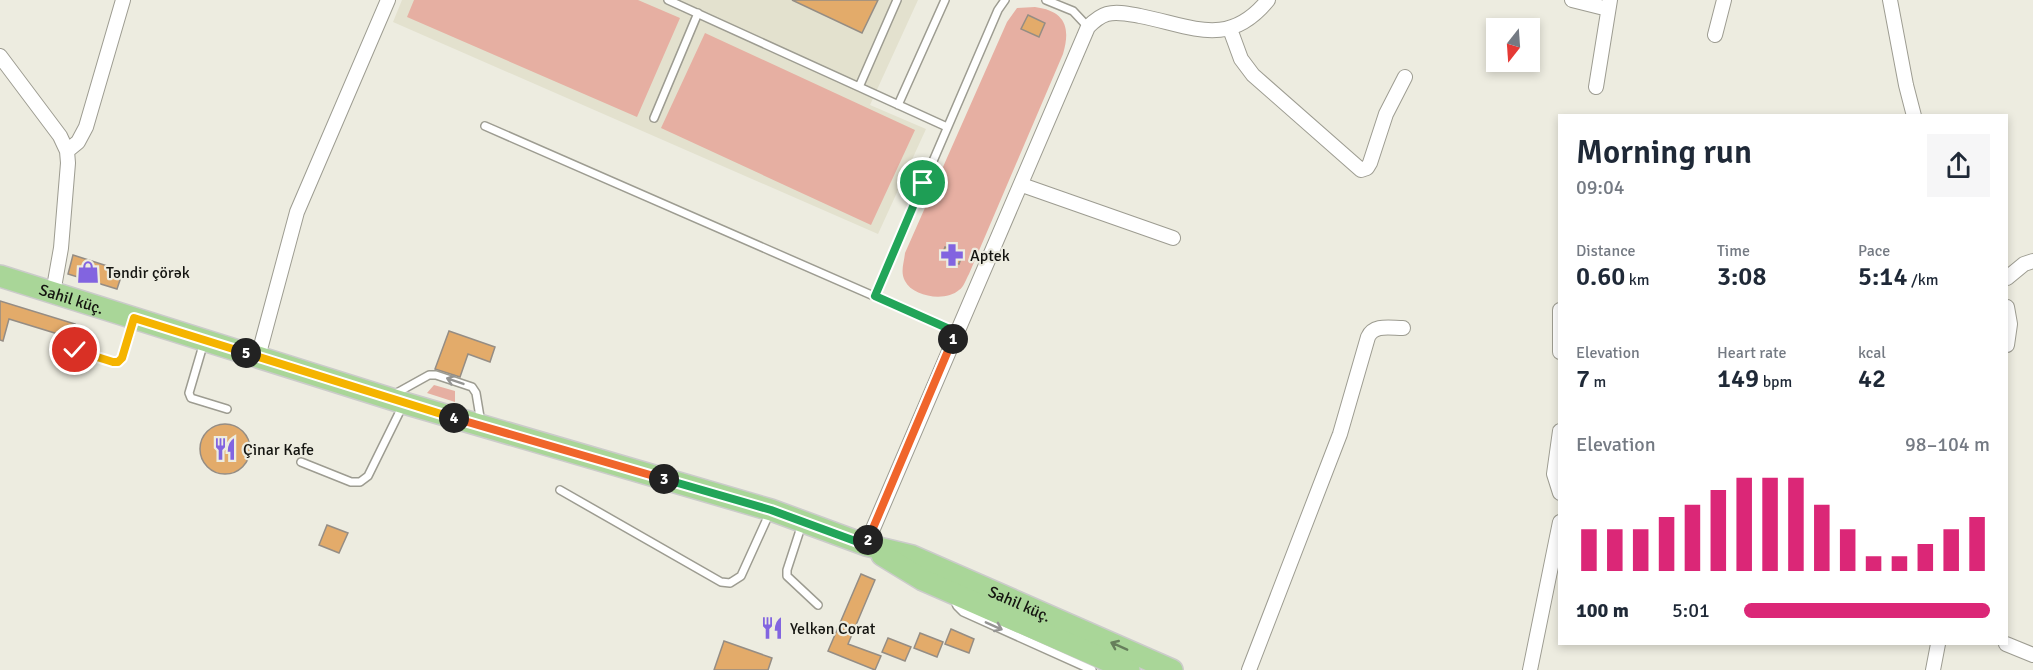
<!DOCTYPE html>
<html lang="en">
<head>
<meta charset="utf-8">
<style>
	body { margin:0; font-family:Signika,sans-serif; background:#f6f6f7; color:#1f2937; height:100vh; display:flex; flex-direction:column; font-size:22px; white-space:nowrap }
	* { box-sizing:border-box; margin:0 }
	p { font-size:20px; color:#747a83 }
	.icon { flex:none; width:33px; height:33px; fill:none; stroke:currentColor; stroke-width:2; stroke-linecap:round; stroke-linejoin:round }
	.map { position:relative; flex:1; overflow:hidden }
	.side { position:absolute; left:1558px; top:114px; width:450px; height:531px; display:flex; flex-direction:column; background:#fff; border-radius:0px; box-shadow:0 3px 9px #0003 }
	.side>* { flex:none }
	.needle { width:39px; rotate:197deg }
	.fabs { position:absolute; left:1486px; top:18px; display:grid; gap:12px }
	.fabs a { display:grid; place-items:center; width:54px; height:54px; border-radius:0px; background:#fff; box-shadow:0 3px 9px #0003; font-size:30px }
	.pin { position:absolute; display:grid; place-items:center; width:51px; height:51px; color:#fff; margin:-26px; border:3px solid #fff; border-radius:50%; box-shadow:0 2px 6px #0007 }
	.km { position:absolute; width:30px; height:30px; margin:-15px; border-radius:50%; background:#222; color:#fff; font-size:16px; line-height:30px; text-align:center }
	.round { display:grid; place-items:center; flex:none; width:63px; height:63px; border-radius:0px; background:#f6f6f7 }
	.headline { display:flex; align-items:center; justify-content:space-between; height:102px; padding:0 18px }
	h1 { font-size:33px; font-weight:600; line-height:45px }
	.metrics { display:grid; grid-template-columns:repeat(3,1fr); gap:9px; height:102px; padding:6px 18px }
	.metrics div { display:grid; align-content:center }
	.metrics b { font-size:26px; font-weight:600 }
	.metrics small { font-size:16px; font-weight:400 }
	.metrics p { font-size:16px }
	.chart { height:168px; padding:12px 18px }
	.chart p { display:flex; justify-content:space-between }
	.chart svg { width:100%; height:108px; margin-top:6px; stroke:#db2777; stroke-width:6 }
	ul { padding:0 18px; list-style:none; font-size:20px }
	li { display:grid; grid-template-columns:96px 72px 1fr; align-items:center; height:45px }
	li i { height:15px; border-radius:8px; background:#db2777 }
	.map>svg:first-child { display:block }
	.built { fill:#e3e1ce }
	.green { fill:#e6afa2 }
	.building { fill:#e3ab6a; stroke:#958d84; stroke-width:1.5 }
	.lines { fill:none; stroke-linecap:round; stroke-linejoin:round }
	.lane-casing { stroke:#9d9c91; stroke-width:10 }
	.street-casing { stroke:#9d9c91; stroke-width:16 }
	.primary-casing { stroke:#cbcbca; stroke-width:24 }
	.lane { stroke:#fff; stroke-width:7 }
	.street { stroke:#fff; stroke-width:14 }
	.primary { stroke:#a9d698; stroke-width:21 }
	.oneway { stroke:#959593 }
	.oneway2 { stroke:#667f5b }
	.split-1-casing { stroke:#fff; stroke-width:12 }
	.split-2-casing { stroke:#fff; stroke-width:12 }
	.split-3-casing { stroke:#fff; stroke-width:12 }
	.split-4-casing { stroke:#fff; stroke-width:12 }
	.split-5-casing { stroke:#fff; stroke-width:12 }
	.split-6-casing { stroke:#fff; stroke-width:12 }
	.split-1 { stroke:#22a559; stroke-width:8 }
	.split-2 { stroke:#f0652b; stroke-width:8 }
	.split-3 { stroke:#22a559; stroke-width:8 }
	.split-4 { stroke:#f0652b; stroke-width:8 }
	.split-5 { stroke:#f5b400; stroke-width:8 }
	.split-6 { stroke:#f5b400; stroke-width:8 }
	.labels { text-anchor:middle; stroke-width:4.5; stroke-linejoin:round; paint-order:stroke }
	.poi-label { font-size:16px; fill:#141410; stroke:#edece0; text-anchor:start }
	.street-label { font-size:16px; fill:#141410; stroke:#edece0 }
</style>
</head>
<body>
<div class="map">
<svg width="2033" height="670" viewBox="0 0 2033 670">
	<rect width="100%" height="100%" fill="#edece0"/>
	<!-- built -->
	<path class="built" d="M402,0H918L870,105L926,129L878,234L393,22Z"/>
	<!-- green -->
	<path class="green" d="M414,0H638L680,18L637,117L407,17Z
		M1035,7C1065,11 1071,27 1063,54L969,274C966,279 964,287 959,290C946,302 913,297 905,281C900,272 904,263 905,253L1007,22L1017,8Z
		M705,33L915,130L871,225L661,128Z
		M434,385L455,391V402L427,393Z"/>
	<!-- building -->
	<path class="building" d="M792,0H878L862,33Z
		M1028,15L1045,23L1039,37L1021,29Z
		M945,247L963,253L959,264L941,258Z
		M73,255L123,271L117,289L68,274Z
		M0,301L75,324L71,338L9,319L3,341L0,340Z
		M449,331L495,347L490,362L468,354L460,377L435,369Z
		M200 449a25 25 0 1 1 50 0a25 25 0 1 1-50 0Z
		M327,525L348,533L339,553L319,545Z
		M861,574L875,580L848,644L881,656L875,670L828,651Z
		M951,629L974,639L969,653L945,644Z
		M920,633L943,642L937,657L914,648Z
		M888,638L911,647L905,661L882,652Z
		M724,641L772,658L768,670H714Z"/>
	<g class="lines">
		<!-- lane casing -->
		<g class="lane-casing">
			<path id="lane" d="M668,0L947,127
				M1046,0L1073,11L1088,27
				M859,87L897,0
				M898,105L945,0
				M654,118L698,13
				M485,126L956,332
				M875,296L998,10L1005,0
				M204,342L189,393L191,398L227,409
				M75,350L113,362H118L122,358L134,321
				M393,395L429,375H436L472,387L476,393L481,423
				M301,462L351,482H360L368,476L403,405
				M560,490L721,582L730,583L741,576L770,512
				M802,524L787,570V576L818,605
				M954,599L957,606L963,612L1092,670"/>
		</g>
		<!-- street casing -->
		<g class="street-casing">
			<path id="street" d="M1572,0L1608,9
				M1890,0L1906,85L1914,116
				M1230,29L1241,59L1253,75L1361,170L1367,168L1370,163L1386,114L1405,77
				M1715,35L1724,0
				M0,56L60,136L67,151L68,163L61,248L53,293
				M1596,87L1610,0
				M67,151L78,142L86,127L123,0
				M1022,185L1173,238
				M2007,278L2024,264L2033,261
				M2007,307L2010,324L2007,345
				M1560,310V352
				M258,357L297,212L388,0
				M1560,431L1554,474L1560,493
				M866,545L1088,27C1093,22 1100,16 1107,14C1117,11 1129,14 1140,16C1192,26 1228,49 1268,0
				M2006,644L2033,655
				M1249,670L1340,434L1368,337C1374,324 1390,328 1403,328
				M1530,670L1560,522
				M1933,670L1938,644"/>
		</g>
		<!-- primary casing -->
		<g class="primary-casing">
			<g id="primary">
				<path id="s1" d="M0,276L404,403L771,510L866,545L912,556L1172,670"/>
				<path d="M882,555L923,580L1129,670"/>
			</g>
		</g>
		<!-- lane -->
		<use href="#lane" class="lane"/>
		<!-- street -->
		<use href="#street" class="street"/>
		<!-- primary -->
		<use href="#primary" class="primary"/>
	</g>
	<!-- one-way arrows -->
	<defs><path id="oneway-shaft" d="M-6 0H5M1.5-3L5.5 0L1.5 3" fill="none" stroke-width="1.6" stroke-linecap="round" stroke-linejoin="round" transform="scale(1.5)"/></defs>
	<g class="oneway">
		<use href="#oneway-shaft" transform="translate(455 381) rotate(-161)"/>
		<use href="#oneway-shaft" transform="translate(994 626) rotate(24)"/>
	</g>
	<use class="oneway2" href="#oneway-shaft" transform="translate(1119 646) rotate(-156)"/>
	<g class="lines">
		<!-- split-1 casing -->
		<g class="split-1-casing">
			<path id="split-1" d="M923,183L875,296L956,332L953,339"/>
		</g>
		<!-- split-2 casing -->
		<g class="split-2-casing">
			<path id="split-2" d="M868,540L953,339"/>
		</g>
		<!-- split-3 casing -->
		<g class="split-3-casing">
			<path id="split-3" d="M664,479L771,510L866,545L868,540"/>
		</g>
		<!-- split-4 casing -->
		<g class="split-4-casing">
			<path id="split-4" d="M454,418L664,479"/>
		</g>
		<!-- split-5 casing -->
		<g class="split-5-casing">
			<path id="split-5" d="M246,353L454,418"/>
		</g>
		<!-- split-6 casing -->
		<g class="split-6-casing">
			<path id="split-6" d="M75,350L113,362H118L122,358L134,318L246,353"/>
		</g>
		<!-- split-1 -->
		<use href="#split-1" class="split-1"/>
		<!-- split-2 -->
		<use href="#split-2" class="split-2"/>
		<!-- split-3 -->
		<use href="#split-3" class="split-3"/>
		<!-- split-4 -->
		<use href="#split-4" class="split-4"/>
		<!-- split-5 -->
		<use href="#split-5" class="split-5"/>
		<!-- split-6 -->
		<use href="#split-6" class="split-6"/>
	</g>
	<!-- icons -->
	<defs>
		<g id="pharmacy-bare" transform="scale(1.8)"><path d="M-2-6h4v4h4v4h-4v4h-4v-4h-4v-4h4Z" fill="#8264e0" stroke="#edece0" stroke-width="2.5" paint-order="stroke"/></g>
		<g id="shop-bare" transform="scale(1.8)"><path d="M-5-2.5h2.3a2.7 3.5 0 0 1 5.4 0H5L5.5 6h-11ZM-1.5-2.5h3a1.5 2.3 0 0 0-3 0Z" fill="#8264e0" stroke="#edece0" stroke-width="2.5" paint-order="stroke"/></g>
		<g id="restaurant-bare" transform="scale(1.8)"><path d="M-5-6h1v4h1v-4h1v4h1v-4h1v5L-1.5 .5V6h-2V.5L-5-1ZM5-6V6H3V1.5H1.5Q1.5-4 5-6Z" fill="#8264e0" stroke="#edece0" stroke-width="2.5" paint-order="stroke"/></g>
	</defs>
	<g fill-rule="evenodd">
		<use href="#pharmacy-bare" x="952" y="255"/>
		<use href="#shop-bare" x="88" y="272"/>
		<use href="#restaurant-bare" x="225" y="449"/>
		<use href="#restaurant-bare" x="772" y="628"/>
	</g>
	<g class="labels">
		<!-- poi labels -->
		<g class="poi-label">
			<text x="970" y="261">Aptek</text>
			<text x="106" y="278">Təndir çörək</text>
			<text x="243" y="455">Çinar Kafe</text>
			<text x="790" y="634">Yelkən Corat</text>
		</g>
		<!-- street labels -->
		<g class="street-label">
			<text dy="6" stroke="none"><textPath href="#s1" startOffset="75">Sahil küç.</textPath></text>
			<text dy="6" stroke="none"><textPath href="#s1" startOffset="1072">Sahil küç.</textPath></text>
		</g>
	</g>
</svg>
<div class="fabs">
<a><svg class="needle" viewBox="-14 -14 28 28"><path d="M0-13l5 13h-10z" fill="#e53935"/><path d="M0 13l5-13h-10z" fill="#747a83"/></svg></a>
</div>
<div class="pin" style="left:923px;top:183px;background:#1e9e55"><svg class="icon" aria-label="arrive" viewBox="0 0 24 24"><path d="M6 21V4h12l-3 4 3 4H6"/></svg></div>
<div class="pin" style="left:75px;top:350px;background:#d93025"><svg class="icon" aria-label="check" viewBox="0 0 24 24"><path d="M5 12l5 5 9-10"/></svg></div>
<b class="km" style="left:953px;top:339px">1</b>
<b class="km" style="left:868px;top:540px">2</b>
<b class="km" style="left:664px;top:479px">3</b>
<b class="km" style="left:454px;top:418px">4</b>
<b class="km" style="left:246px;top:353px">5</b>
<section class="side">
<div class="headline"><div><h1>Morning run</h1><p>09:04</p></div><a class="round"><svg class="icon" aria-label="share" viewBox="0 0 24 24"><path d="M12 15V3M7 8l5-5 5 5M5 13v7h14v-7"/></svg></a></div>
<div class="metrics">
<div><p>Distance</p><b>0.60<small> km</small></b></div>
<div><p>Time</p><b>3:08</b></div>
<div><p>Pace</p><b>5:14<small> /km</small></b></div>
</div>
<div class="metrics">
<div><p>Elevation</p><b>7<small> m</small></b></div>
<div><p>Heart rate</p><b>149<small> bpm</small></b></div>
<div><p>kcal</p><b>42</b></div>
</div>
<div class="chart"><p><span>Elevation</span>98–104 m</p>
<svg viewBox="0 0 160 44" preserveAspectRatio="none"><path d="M5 44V27M15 44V27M25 44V27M35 44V22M45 44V17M55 44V11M65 44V6M75 44V6M85 44V6M95 44V17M105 44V27M115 44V38M125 44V38M135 44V33M145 44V27M155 44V22"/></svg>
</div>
<ul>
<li><b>100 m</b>5:01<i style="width:100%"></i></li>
</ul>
</section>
</div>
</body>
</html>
